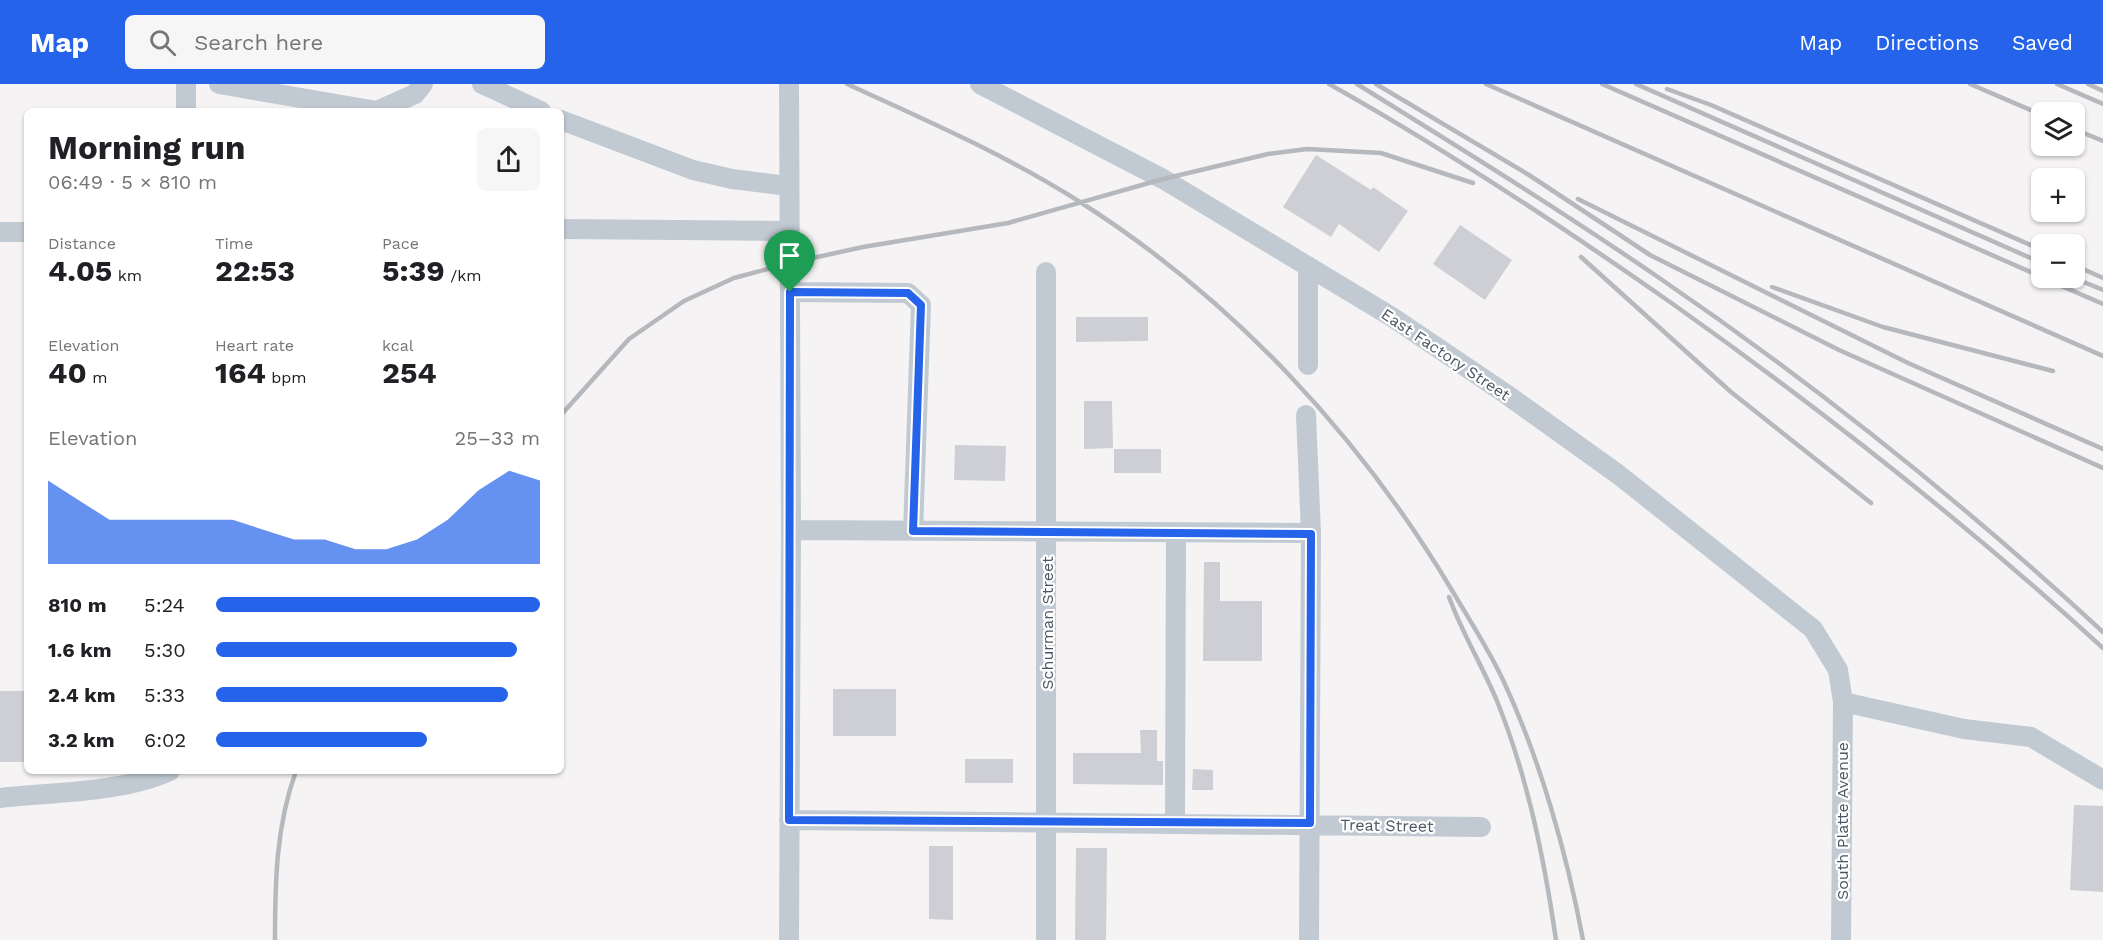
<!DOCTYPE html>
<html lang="en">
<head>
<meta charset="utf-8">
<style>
	body { margin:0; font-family:"Work Sans",sans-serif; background:#f6f6f6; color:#202124; height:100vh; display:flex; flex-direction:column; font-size:22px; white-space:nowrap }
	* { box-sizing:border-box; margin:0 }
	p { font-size:20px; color:#757577 }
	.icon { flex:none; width:33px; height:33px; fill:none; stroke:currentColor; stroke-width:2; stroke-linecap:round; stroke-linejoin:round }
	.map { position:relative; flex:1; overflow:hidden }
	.side { position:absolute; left:24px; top:24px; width:540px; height:666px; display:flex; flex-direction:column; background:#fff; border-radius:9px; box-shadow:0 2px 4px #0004 }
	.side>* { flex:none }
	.buttons { position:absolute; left:2031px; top:18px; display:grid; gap:12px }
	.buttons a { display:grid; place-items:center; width:54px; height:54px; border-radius:9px; background:#fff; box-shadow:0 2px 4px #0004; font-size:30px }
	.pin { position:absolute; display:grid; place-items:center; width:51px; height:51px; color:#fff; margin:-62px -26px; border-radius:50% 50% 50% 0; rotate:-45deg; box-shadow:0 0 6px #0007 }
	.pin .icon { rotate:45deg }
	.round { display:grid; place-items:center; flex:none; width:63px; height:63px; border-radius:9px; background:#f6f6f6 }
	.overview { display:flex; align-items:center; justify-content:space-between; height:102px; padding:0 24px }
	h1 { font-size:33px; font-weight:700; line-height:45px }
	.stats { display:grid; grid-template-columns:repeat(3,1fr); gap:9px; height:102px; padding:6px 24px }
	.stats div { display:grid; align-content:center }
	.stats b { font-size:30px; font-weight:700 }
	.stats small { font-size:16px; font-weight:400 }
	.stats p { font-size:16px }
	.chart { height:168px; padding:12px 24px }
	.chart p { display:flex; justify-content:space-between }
	.chart svg { width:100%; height:108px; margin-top:6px; fill:#2563eb; opacity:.7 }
	ul { padding:0 24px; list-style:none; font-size:20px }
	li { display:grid; grid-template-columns:96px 72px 1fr; align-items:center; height:45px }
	li i { height:15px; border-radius:8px; background:#2563eb }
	header { display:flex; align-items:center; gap:36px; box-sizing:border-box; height:84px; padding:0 30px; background:#2563eb; color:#fff }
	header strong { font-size:28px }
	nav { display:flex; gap:33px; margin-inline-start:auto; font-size:21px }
	.search { width:420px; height:54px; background:#f6f6f6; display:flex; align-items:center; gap:15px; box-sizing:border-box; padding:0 21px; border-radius:9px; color:#757577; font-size:22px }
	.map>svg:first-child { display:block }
	.building { fill:#cdcfd5 }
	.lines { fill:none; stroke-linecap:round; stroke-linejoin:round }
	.minor { stroke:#c1cad2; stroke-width:20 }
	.rail { stroke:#b5b8bd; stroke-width:4.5 }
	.route-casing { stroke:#fff; stroke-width:12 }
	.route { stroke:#2563eb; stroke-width:8 }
	.labels { text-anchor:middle; stroke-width:4.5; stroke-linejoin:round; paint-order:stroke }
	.street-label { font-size:16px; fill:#4a5661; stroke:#fff }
</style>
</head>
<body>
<header>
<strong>Map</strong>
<div class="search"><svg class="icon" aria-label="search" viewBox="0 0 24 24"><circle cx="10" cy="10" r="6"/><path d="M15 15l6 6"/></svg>Search here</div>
<nav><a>Map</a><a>Directions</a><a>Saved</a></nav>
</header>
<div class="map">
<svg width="2103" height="856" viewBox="0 0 2103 856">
	<rect width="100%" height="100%" fill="#f5f3f3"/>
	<!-- building -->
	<path class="building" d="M1316,71L1371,106L1373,103L1408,127L1379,168L1339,140L1331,153L1283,123Z
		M1460,141L1512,176L1485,216L1433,180Z
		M1076,233H1148V257L1076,258Z
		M1084,317H1112L1113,364L1084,365Z
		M955,361L1006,362L1005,397L954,396Z
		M1114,365H1161V389H1114Z
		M1204,478H1220V517H1262V577H1203Z
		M833,605H896V652H833Z
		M0,607H27V678H0Z
		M1140,646H1157V677H1163V701L1073,700V669H1141Z
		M965,675H1013V699H965Z
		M1193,685L1213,686V706H1192Z
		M2074,721L2103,722V808L2070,806Z
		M929,762H953V836L929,835Z
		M1076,764H1107L1106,856H1075Z"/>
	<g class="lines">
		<!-- minor -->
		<path class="minor" d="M219,0L377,27L415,10L423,0
			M482,0L541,27
			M789,0L791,446L789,856
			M980,0L1163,95L1392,233L1506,310L1619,391L1813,545L1838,586L1843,618L1841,856
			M186,27V0
			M561,36L693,86L732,95L788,102
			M561,145L789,147
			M0,148H27
			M1308,182V281
			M1046,188V853
			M790,208L908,209L921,221L913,447
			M1306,331L1311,449L1309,856
			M791,446L1311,449
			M1843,618L1964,645L2031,653L2103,696
			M0,714C53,708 122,709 170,687
			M789,736L1481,743
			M1175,738L1176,448"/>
		<!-- rail -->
		<path class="rail" d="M847,0C926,36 1006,71 1080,118C1234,216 1360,352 1453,508C1470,537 1489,566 1503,596C1540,675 1567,770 1583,856
			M1329,0C1447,66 1560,141 1670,218C1821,325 1966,439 2103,564
			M1357,0C1457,62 1557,124 1655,191C1812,298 1963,419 2103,548
			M1376,0L1529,91L1650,171L1839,266L2103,384
			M1486,0L2103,272
			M1602,0L2042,193
			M1636,0L2042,179
			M1970,0L2042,31
			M2057,0L2103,20
			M2088,0L2103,7
			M1667,5L1711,21L2042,166
			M2074,45L2103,57
			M1578,115L1908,279L2103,365
			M1581,173L1731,308L1871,419
			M2074,181L2103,194
			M2043,194L2103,220
			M2074,194L2103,206
			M1772,203L1883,243L2053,287
			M561,331L629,255L684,217L734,194L790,179L863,163L1008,139L1163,95L1268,70L1307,65L1381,69L1473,99
			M1449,513C1462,549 1482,581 1497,617C1528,694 1544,774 1556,856
			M275,856C275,798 276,742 296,687"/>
	</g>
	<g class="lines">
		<!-- route casing -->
		<g class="route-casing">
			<path id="route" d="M790,208L908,209L921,221L913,447L1311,450L1310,739L789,736Z"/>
		</g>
		<!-- route -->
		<use href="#route" class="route"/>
	</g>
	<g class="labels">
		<!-- street labels -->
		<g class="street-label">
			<text transform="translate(1446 270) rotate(34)" y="6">East Factory Street</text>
			<text transform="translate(1047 539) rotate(-90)" y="6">Schurman Street</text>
			<text transform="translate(1842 737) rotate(-90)" y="6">South Platte Avenue</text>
			<text transform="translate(1387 741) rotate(1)" y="6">Treat Street</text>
		</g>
	</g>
</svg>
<div class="buttons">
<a><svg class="icon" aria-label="layers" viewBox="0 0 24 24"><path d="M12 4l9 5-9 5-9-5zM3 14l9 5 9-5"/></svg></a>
<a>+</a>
<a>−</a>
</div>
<div class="pin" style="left:790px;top:208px;background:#1e9e55"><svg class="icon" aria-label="arrive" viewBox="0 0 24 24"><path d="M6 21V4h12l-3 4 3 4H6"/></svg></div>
<section class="side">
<div class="overview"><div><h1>Morning run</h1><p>06:49 · 5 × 810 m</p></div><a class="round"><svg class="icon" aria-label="share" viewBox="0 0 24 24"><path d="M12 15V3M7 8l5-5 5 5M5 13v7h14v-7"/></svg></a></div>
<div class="stats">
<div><p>Distance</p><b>4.05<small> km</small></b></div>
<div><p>Time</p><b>22:53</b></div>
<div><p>Pace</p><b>5:39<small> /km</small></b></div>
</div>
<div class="stats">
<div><p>Elevation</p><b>40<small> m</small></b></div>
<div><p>Heart rate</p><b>164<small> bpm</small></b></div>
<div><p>kcal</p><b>254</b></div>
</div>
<div class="chart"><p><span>Elevation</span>25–33 m</p>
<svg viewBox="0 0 160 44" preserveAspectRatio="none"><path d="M0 44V10L10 18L20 26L30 26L40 26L50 26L60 26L70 30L80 34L90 34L100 38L110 38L120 34L130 26L140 14L150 6L160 10V44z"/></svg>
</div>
<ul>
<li><b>810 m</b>5:24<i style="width:100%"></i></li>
<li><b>1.6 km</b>5:30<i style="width:93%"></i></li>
<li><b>2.4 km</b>5:33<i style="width:90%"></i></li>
<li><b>3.2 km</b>6:02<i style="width:65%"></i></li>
</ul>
</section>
</div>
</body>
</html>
